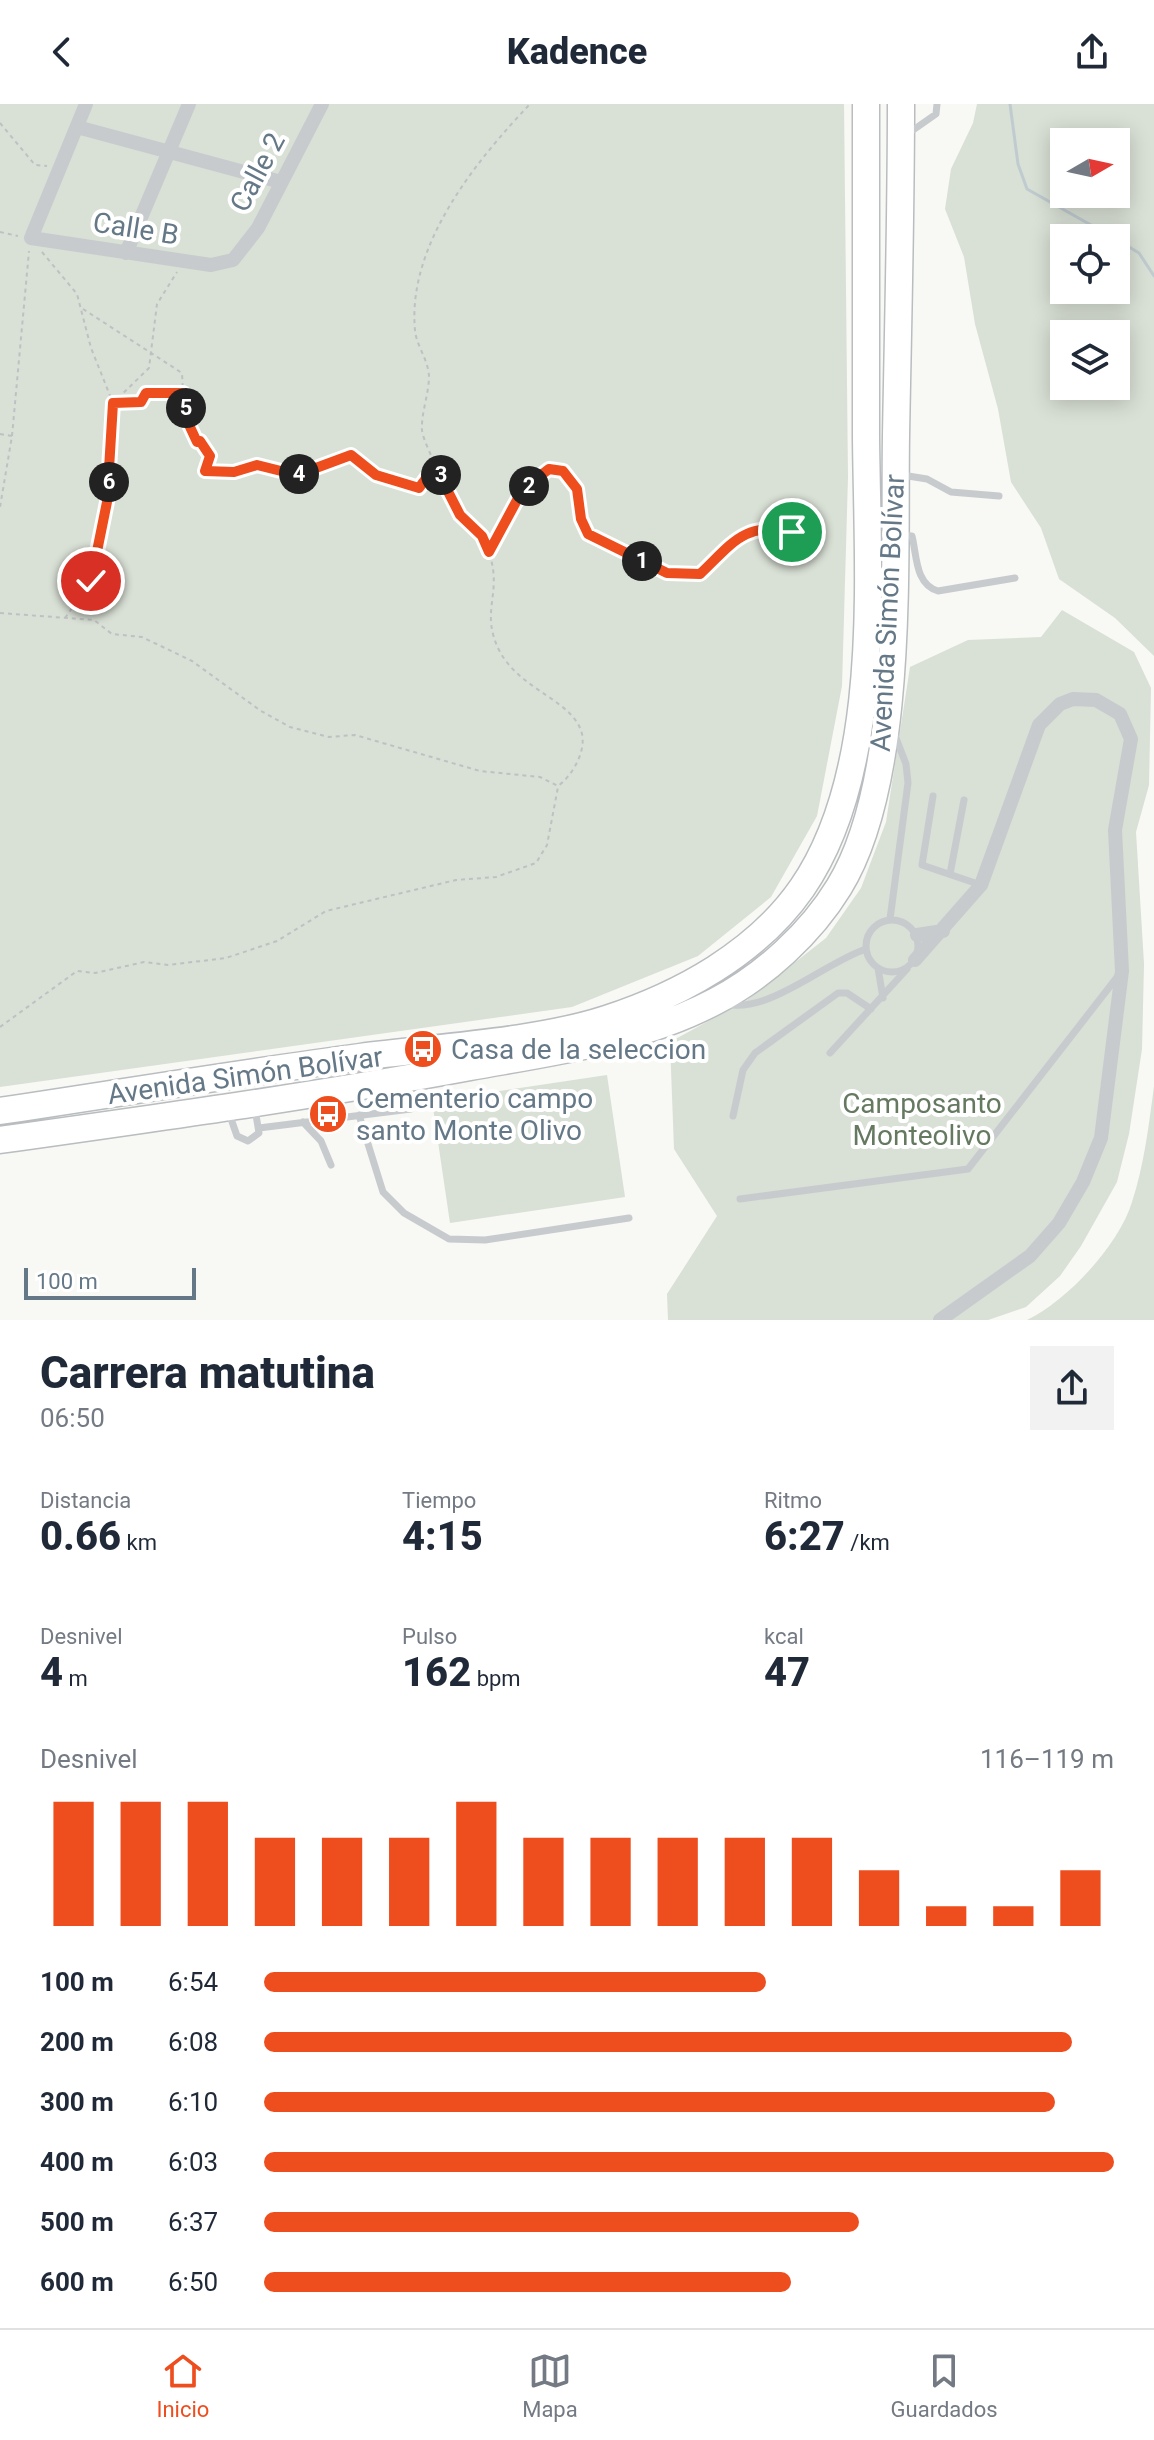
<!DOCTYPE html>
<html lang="es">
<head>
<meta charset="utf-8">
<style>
	body { margin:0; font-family:Roboto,sans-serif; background:#f2f2f3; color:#1f2937; height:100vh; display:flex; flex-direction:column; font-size:30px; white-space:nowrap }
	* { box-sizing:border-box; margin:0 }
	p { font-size:26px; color:#747a83 }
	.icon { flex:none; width:44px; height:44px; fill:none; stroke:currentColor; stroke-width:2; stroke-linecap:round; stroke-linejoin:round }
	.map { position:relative; height:1216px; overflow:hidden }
	.panel { display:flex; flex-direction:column; background:#fff; flex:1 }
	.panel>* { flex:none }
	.needle { width:52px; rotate:81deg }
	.fabs { position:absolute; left:1050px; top:24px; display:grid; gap:16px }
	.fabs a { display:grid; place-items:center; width:80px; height:80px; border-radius:0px; background:#fff; box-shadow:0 4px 20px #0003; font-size:40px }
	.scale { position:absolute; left:24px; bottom:20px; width:172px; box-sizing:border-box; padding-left:8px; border:4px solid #657887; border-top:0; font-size:22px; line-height:28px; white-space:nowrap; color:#657887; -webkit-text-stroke:6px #fff; paint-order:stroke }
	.pin { position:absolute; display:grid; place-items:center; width:68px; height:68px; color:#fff; margin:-34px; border:4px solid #fff; border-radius:50%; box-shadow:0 2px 8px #0007 }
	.km { position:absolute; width:40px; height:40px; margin:-20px; border-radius:50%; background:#222; color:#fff; font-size:22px; line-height:40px; text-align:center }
	.round { display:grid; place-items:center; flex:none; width:84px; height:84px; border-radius:0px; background:#f2f2f3 }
	.summary { display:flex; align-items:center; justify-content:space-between; height:136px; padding:0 40px }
	h1 { font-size:44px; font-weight:800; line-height:60px }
	.stats { display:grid; grid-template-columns:repeat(3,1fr); gap:12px; height:136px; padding:8px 40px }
	.stats div { display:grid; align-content:center }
	.stats b { font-size:40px; font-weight:800 }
	.stats small { font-size:22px; font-weight:400 }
	.stats p { font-size:22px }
	.chart { height:224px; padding:16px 40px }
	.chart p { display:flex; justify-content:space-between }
	.chart svg { width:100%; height:144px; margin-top:8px; stroke:#ee4d1e; stroke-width:6 }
	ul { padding:0 40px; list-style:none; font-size:26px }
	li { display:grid; grid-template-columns:128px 96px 1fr; align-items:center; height:60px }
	li i { height:20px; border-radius:10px; background:#ee4d1e }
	header { display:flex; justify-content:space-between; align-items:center; height:104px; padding:0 40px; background:#fff; font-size:36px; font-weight:800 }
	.dock { display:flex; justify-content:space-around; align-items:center; height:112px; border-top:2px solid #e0e1e3; background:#fff; font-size:22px; color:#747a83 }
	.dock a { display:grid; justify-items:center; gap:4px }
	.dock .current { color:#ee4d1e }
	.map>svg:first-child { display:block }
	.green { fill:#d9e0d5; fill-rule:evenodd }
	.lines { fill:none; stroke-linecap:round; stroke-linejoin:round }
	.stream { stroke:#c0cbd0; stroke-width:3 }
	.highway-casing { stroke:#b9bdc0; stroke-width:29 }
	.path { stroke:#bec1c3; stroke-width:2; stroke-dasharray:4 4; stroke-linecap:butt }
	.lane { stroke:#c7cbce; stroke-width:7 }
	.street { stroke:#c7cbce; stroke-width:14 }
	.highway { stroke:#fff; stroke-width:26 }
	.route-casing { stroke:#fff; stroke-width:16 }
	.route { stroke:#ee4d1e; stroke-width:10 }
	.labels { text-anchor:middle; stroke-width:8; stroke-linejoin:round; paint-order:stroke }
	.street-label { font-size:28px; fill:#657887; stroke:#fff }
	.poi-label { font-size:28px; fill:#657887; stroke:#fff; text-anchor:start }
	.park-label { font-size:28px; fill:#657960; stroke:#fff }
</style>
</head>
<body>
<header><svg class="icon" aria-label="back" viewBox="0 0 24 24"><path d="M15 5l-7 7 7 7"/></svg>Kadence<svg class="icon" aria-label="share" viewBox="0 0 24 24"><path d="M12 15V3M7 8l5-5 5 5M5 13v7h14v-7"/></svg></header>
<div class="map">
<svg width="1154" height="1216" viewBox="0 0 1154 1216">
	<rect width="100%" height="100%" fill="#f8f8f4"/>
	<!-- green -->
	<path class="green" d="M0,0H844L848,373L842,582L817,712L771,793L698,852L572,903L0,983Z
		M977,0H1154V552L1115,514L1059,475L1041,424L1011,378L998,305L975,220L964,153L945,105L951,65L973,19ZM1064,38H1116V90H1064ZM1064,134H1116V186H1064ZM1064,230H1116V282H1064Z
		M1062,506L1134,548L1151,584L1149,681L1136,728L1144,860L1142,945L1129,1030L1117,1078L1081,1142L1060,1172L1026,1203L988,1216H668L667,1190L717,1112L674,1045L670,938L747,896L826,834L861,784L886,718L910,563L968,536L1041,533Z
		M607,971L625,1093L450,1119L432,997Z
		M1154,982V1216H1027C1067,1197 1119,1141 1132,1098C1144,1062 1149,1020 1154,982Z"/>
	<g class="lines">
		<!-- stream -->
		<path class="stream" d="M1010,0L1018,60L1027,85L1114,134
			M1116,135L1139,149L1154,172"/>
		<!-- highway casing -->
		<g class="highway-casing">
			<path id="highway" d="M0,1007C120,989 240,969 360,953C436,943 535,938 606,915C680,891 757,849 802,784C884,665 867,469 866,331C866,221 866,110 866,0
				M0,1036C157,1014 314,992 470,963C553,948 641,937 716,897C764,872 811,829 839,783C905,676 894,456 896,332C898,221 901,110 901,0"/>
		</g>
		<!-- path -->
		<path class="path" d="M0,19L35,61L47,62
			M0,128L18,132
			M42,148L77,190L91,244L113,299L141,298L146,289H183L188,297L184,310L197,338L200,337L210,352L205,367L234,368L257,361L297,371L351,351L376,371L419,384L435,362
			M83,205L182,269L183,288
			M0,330L12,332L0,403
			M12,332L29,147
			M489,447L523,385L549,365L563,367L577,385L581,415L588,430L667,469L700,470C739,433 769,399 816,450
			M0,509L94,516L112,530L142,533L192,557L261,607L290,623L329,633L355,631L480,667L540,673L558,682C572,672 586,648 582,630C574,596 520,587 499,546C480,508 502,490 490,452C484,432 469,425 459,409C450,395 440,376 435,360C431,351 423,335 422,326C421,309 429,290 429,272C428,255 416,241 415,226C407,141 476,57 530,0
			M65,514L91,477L107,398L113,299L149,264L157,200L177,168
			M0,923L77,867L95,869L144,858L168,861L226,854L277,837L326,807L456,776L496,773L536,759L547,741L558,683"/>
		<!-- lane -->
		<path class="lane" d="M906,31L936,10L937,0
			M902,371L927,375L951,388L999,392
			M901,431L912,432C917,452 915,480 938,487L1015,474
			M933,692L922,761L981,781
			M950,770L964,696
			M890,815L908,679L906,660L894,629
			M866 842a26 26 0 1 1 52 0a26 26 0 1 1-52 0Z
			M878,864L883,894
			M726,900C769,910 824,859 866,845
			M830,949L907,865
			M229,1009L237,1032L248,1037L259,1029L255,1005
			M359,1011L383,1088L404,1109L449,1135L485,1136L629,1114
			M733,1012L743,966L755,949L838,889H847L871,905
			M303,1018L321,1037L331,1061
			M259,1024L411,1005
			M740,1095L968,1065L1118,872"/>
		<!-- street -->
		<path class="street" d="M86,0L31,134L211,161L233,156L258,124L322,0
			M77,23L281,78
			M126,149L189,0
			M917,831L943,827
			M915,856L981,781L1039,621L1060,600L1073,595L1096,596L1120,610L1131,635L1115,726L1122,867L1101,1034L1083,1078L1059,1119L1030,1152L940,1216"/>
		<!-- highway -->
		<use href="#highway" class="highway"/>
	</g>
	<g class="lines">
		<!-- route casing -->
		<g class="route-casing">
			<path id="route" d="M91,477L107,398L113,299L141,298L146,289H183L188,297L184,310L197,338L200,337L210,352L205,367L234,368L257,361L297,371L351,351L376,371L419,384L435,362L460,411L482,432L489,448L523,385L549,365L563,367L577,385L581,415L588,430L667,469L700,470C732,440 744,417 792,428"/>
		</g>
		<!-- route -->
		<use href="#route" class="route"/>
	</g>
	<!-- icons -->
	<defs>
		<g id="bus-disc" transform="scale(2)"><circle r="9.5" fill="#ee4d1e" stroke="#fff"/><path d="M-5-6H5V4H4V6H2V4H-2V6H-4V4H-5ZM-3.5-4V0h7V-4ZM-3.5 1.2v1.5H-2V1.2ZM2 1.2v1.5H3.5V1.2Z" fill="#fff"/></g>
	</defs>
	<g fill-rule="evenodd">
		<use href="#bus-disc" x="423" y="945"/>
		<use href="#bus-disc" x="328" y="1010"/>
	</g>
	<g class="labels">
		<!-- street labels -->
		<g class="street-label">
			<text transform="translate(257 68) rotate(-62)" y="10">Calle 2</text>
			<text transform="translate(136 124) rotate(9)" y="10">Calle B</text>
			<text transform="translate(887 509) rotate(-87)" y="10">Avenida Simón Bolívar</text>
			<text transform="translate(245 971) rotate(-8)" y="10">Avenida Simón Bolívar</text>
		</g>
		<!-- poi labels -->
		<g class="poi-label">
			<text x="451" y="955">Casa de la seleccion</text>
			<text x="356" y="1004">Cementerio campo<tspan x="356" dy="32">santo Monte Olivo</tspan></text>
		</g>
		<!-- park labels -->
		<g class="park-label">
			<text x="922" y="1009">Camposanto<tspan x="922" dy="32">Monteolivo</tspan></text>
		</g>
	</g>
</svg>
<div class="fabs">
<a><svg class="needle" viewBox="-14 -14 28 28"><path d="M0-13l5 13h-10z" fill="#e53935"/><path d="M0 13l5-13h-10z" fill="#747a83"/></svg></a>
<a><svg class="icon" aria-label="locate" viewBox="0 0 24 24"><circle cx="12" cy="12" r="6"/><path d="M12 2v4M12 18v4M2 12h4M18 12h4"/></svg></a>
<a><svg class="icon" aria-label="layers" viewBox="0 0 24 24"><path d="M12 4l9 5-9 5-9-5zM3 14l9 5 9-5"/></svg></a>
</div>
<div class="scale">100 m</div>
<div class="pin" style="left:792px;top:428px;background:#1e9e55"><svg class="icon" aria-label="arrive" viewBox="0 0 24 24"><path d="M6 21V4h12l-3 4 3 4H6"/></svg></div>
<div class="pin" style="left:91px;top:477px;background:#d93025"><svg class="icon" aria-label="check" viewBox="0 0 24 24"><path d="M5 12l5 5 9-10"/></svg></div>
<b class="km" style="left:642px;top:457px">1</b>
<b class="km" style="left:529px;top:382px">2</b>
<b class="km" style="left:441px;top:371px">3</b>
<b class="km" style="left:299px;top:370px">4</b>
<b class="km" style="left:186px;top:304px">5</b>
<b class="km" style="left:109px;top:378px">6</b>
</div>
<section class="panel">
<div class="summary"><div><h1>Carrera matutina</h1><p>06:50</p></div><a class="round"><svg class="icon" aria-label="share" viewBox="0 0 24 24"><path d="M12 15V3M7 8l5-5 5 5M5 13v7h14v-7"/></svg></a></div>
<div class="stats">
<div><p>Distancia</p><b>0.66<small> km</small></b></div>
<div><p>Tiempo</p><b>4:15</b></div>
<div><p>Ritmo</p><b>6:27<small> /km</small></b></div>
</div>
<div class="stats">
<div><p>Desnivel</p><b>4<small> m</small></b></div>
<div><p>Pulso</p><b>162<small> bpm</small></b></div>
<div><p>kcal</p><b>47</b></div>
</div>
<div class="chart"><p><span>Desnivel</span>116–119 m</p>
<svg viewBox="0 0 160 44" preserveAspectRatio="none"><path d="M5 44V6M15 44V6M25 44V6M35 44V17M45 44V17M55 44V17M65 44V6M75 44V17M85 44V17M95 44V17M105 44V17M115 44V17M125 44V27M135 44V38M145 44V38M155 44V27"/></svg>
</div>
<ul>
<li><b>100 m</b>6:54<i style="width:59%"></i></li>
<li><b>200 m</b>6:08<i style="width:95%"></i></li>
<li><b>300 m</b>6:10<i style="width:93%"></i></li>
<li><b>400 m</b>6:03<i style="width:100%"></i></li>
<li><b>500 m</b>6:37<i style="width:70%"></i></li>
<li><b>600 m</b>6:50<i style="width:62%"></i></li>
</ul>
</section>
<nav class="dock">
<a class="current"><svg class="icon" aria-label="home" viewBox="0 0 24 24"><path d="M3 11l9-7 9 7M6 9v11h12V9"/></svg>Inicio</a>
<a><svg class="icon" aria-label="map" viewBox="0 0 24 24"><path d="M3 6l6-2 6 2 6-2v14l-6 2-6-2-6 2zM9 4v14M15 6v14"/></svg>Mapa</a>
<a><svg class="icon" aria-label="saved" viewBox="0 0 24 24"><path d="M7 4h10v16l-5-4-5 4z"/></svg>Guardados</a>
</nav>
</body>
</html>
